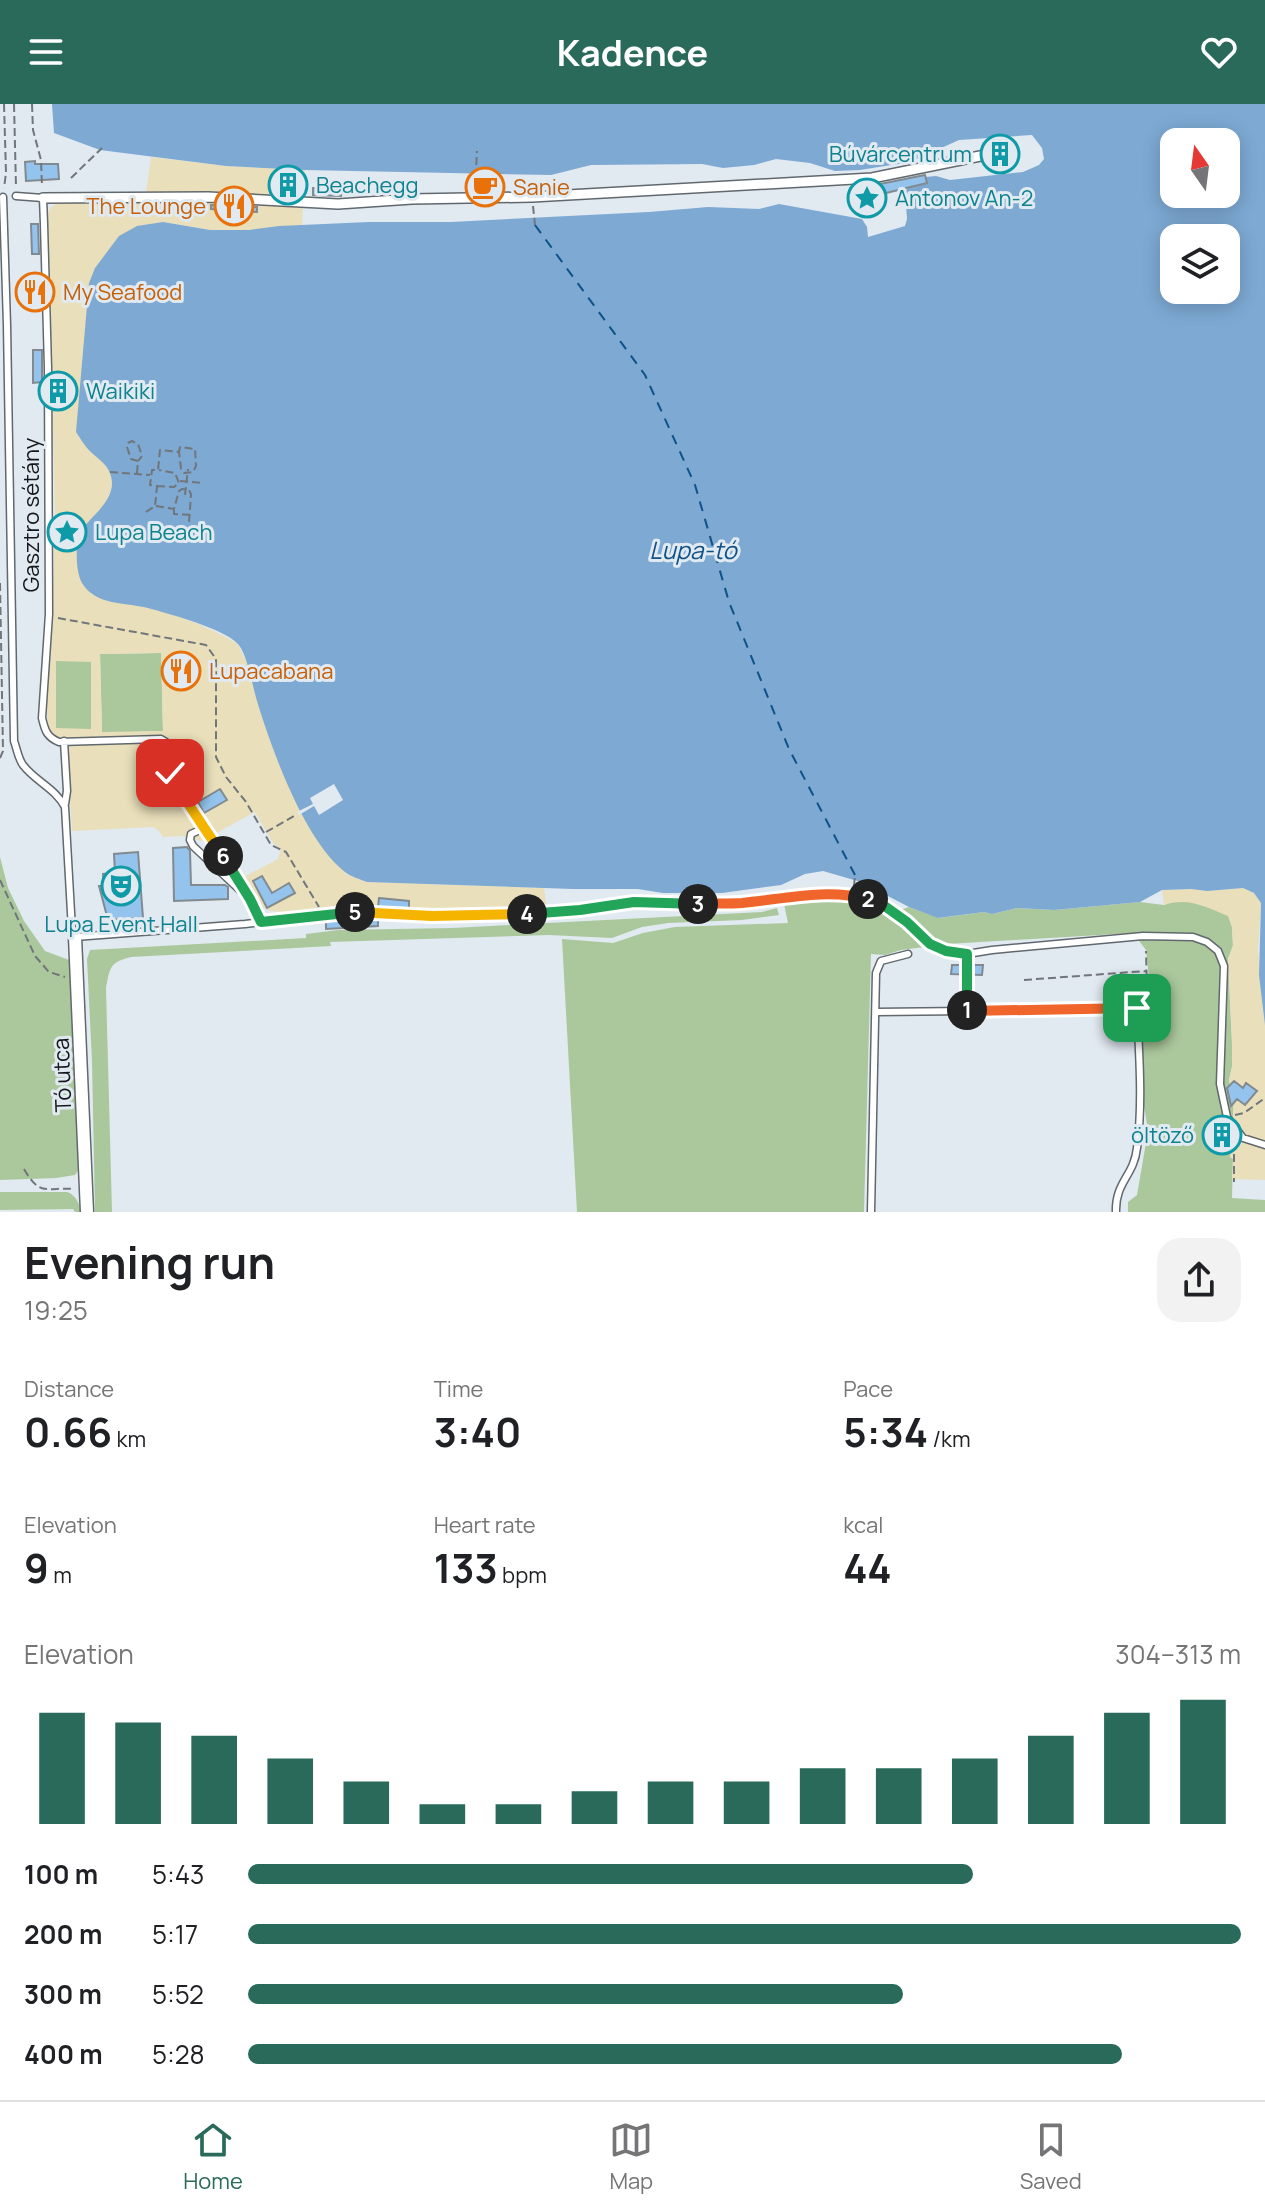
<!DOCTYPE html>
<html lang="en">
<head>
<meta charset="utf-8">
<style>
	body { margin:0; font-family:Manrope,sans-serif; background:#f2f2f2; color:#202124; height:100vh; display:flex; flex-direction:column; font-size:30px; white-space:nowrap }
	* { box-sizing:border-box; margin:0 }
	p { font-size:26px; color:#757577 }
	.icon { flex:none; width:44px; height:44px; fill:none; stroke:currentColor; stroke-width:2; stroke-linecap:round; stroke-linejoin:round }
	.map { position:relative; height:1108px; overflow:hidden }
	.sheet { display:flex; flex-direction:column; background:#fff; flex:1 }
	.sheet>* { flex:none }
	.needle { width:52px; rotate:346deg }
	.controls { position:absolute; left:1160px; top:24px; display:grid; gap:16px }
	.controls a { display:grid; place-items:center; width:80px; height:80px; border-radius:16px; background:#fff; box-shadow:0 4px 20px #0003; font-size:40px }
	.pin { position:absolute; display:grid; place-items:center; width:68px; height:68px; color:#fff; margin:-34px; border-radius:16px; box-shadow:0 4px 12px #0006 }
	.km { position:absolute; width:40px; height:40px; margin:-20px; border-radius:50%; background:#222; color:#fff; font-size:22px; line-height:40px; text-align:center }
	.round { display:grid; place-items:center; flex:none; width:84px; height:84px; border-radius:24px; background:#f2f2f2 }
	.head { display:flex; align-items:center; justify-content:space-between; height:136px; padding:0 24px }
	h1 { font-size:44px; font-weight:700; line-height:60px }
	.stats { display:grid; grid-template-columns:repeat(3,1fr); gap:12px; height:136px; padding:8px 24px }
	.stats div { display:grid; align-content:center }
	.stats b { font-size:40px; font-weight:700 }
	.stats small { font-size:22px; font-weight:400 }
	.stats p { font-size:22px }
	.chart { height:224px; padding:16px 24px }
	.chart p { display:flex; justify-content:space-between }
	.chart svg { width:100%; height:144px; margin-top:8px; stroke:#296a5a; stroke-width:6 }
	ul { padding:0 24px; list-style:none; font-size:26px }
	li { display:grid; grid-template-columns:128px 96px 1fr; align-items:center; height:60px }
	li i { height:20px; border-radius:10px; background:#296a5a }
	header { display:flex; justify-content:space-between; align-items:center; height:104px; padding:0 24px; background:#296a5a; color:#fff; font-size:36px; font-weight:700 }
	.tab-bar { display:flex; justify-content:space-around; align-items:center; height:112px; border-top:2px solid #e0e0e0; background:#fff; font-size:22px; color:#757577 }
	.tab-bar a { display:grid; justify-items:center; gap:4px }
	.tab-bar .selected { color:#296a5a }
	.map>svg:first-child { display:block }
	.green { fill:#abc89c }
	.sand { fill:#e9dfba; fill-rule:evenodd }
	.water { fill:#7da9d3; fill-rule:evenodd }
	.pier { fill:#e1e9f1 }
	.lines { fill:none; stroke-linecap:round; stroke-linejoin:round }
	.ferry { stroke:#0f5287; stroke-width:2; stroke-dasharray:10 8; stroke-linecap:butt }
	.building { fill:#94c4ed; stroke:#828a90; stroke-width:2 }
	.service-casing { stroke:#61686e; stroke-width:9 }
	.pedestrian-casing { stroke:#61686e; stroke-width:12 }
	.minor-casing { stroke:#61686e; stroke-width:15 }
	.path { stroke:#71767b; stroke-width:2; stroke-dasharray:8 4; stroke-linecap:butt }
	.service { stroke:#fff; stroke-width:6 }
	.pedestrian { stroke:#fff; stroke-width:9 }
	.minor { stroke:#fff; stroke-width:12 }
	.split-1-casing { stroke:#fff; stroke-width:16 }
	.split-2-casing { stroke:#fff; stroke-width:16 }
	.split-3-casing { stroke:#fff; stroke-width:16 }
	.split-4-casing { stroke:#fff; stroke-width:16 }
	.split-5-casing { stroke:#fff; stroke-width:16 }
	.split-6-casing { stroke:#fff; stroke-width:16 }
	.split-7-casing { stroke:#fff; stroke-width:16 }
	.split-1 { stroke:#f0652b; stroke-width:10 }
	.split-2 { stroke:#22a559; stroke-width:10 }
	.split-3 { stroke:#f0652b; stroke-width:10 }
	.split-4 { stroke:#22a559; stroke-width:10 }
	.split-5 { stroke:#f5b400; stroke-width:10 }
	.split-6 { stroke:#22a559; stroke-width:10 }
	.split-7 { stroke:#f5b400; stroke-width:10 }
	.labels { text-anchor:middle; stroke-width:6; stroke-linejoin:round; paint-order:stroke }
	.culture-label { font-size:22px; fill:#0d838f; stroke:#e1e9f1; text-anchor:start }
	.food-label { font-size:22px; fill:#c56008; stroke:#e1e9f1; text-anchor:start }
	.street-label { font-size:22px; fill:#141719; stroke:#e1e9f1 }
	.water-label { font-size:24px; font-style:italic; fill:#0f5287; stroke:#e1e9f1 }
</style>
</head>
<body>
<header><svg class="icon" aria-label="menu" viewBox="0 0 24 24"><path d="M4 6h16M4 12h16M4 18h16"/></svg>Kadence<svg class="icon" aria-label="heart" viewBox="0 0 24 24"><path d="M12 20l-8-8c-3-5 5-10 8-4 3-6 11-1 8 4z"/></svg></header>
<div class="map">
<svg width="1265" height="1108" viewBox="0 0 1265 1108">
	<rect width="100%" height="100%" fill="#e1e9f1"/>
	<!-- green -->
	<path class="green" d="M161,549L163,627L102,629L100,550Z
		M56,557H91V625H56Z
		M0,753L8,784L24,817L45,847L69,856L70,859L81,1062L75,1071L56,1074L0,1076Z
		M797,797L854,798L885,811L909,803L939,814L984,808L992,810L1017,804L1054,806L1140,798L1164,801L1175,797L1194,798L1228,811L1232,823L1233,842L1228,855L1232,938V963L1229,976L1234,996L1230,1052L1233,1055L1232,1094L1265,1096V1108H1128V1098L1137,1091L1148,1027L1134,935L1149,873L1146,846L1133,829L947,840L901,846L885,851L871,850L864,1108H577L562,835L613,839L643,829L675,823L788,819L784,800Z
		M777,804L779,811L742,816L668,819L642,823L612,834L549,831L330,838L331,842L131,853C110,858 110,863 106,884L112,1108H95L92,957L87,855L90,846L306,834V830L338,826L452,824L762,808Z
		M0,1088H67C76,1091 79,1099 81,1108H75L73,1105L0,1106Z"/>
	<!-- sand -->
	<path class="sand" d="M151,53L226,62L305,66L302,122L249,126H210L163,118L89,179L87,344C93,350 102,356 107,363C123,384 97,413 81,425L91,490C109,498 127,499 146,503C178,511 210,523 238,540L346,770L367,778L544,784L547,805L438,809L353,804L299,809L270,807L257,800L242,774L278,755L281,745L273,739L255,708L202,737L182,732L163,733L158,726L153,723L72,727L66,633H55L48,627L44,522L53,487L55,414L48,110L50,104L58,99L145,95ZM161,549L163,627L102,628L100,550ZM56,557L91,558V625L56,624Z
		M1243,784L1254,789L1261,799L1258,846L1265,921V1076L1232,1075L1233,1055L1230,1053L1234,996L1229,976L1232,963V938L1228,855L1233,841L1232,823L1228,812C1206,803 1188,793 1164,801L1162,786L1191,785L1207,787Z"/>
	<!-- water -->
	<path class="water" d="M52,0H1265V921L1259,871L1261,799L1254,789L1243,784L1207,787L1191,785L1162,786L1140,798L1054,806L1017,804L992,810L984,808L938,814L909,803L861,778L823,767L805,770L781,781L722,789H663L638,785H573L367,778C360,775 351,773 345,768C304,736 272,646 257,597C253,583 247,550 238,540C223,524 169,510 148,504C125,498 96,502 82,479C75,466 77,446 77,431C89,413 122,394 109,367C105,358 94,352 87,344C83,339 80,334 76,328L89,179L95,164L119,132L137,122L163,118L210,126H249L279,122L369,118H451L649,108L708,103L759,105L779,100L862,115L867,123L868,133L905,122L907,115L905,87L914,78L925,73L936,72L950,76L1023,68L1039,61L1044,55L1042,44L1032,31L959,36L910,58L860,66L835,67L810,59L776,55L754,61L723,64L702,60L591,61L551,71L305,66L226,62L100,46L54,29ZM1174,38H1226V90H1174ZM1174,134H1226V186H1174Z"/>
	<!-- pier -->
	<path class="pier" d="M334,680L343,696L319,711L314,702L299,711L297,708L313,700L310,694Z"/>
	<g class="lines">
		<!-- ferry -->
		<path class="ferry" d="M535,121L645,271L695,381L729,498L789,645L855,771"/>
	</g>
	<!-- building -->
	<path class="building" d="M35,57V60H58L59,75L26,77L25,58Z
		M925,71L927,79L882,90L880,80Z
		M313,84L342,85L341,92L313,91Z
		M211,101L257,103V108L211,105Z
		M31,120H38L39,150H32Z
		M30,177H40V206L32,207Z
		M33,246H42V278L33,279Z
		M64,275L65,298L54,299V276Z
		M192,557L193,577L171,578L170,558Z
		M220,685L227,696L204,709L198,698Z
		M187,743L190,747L191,781H225L228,783V795L174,797L173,744Z
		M138,748L143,814L108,816L99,782H104L103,770L115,769L114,750Z
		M262,772L272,789L289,779L295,789L267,804L253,777Z
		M379,794L409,797V805L378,803Z
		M354,814L378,815V822L326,825V817Z
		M952,861H983L982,871L951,870Z
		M1234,977L1243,984L1246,979L1257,987L1245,1001L1237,995L1231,1002L1227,984Z"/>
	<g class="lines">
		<!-- service casing -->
		<g class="service-casing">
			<path id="service" d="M16,92L43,94L44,120L48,264L49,510L42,614C45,627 47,633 59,638L161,635L166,638L170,669L173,677C205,723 237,768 261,818
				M3,93L7,221L14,637C17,645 18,654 23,661C35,677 56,685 65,703L72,826L75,833L245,820L354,808L432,812L482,811L580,806L634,798L741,799L822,790L854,791L886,803L907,818L930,840L946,847L967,850L992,846L1143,832L1193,833L1207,838L1218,847L1224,862L1220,980L1227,1013L1243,1034L1265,1041
				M64,637L67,687L65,700
				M207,728L202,725L191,730L190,736L193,742L244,790
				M1007,907L1137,904C1139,950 1143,998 1137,1044C1134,1072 1115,1078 1116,1108
				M876,908L967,907
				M871,1108L876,869L881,857L908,850"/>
		</g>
		<!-- pedestrian casing -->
		<g class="pedestrian-casing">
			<path id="pedestrian" d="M43,94L208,93L338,100L412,95L532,93L872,74L990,50"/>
		</g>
		<!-- minor casing -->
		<g class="minor-casing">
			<path id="minor" d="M75,833L87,1108"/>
		</g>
		<!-- path -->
		<path class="path" d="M4,0L6,69L4,84
			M14,0L16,83
			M32,0L33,26L41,56L42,82
			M71,74L102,44
			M475,85L477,47
			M533,102L535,121
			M110,368L150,371
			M137,369L138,357L131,355L127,343L128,339L132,337L138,340L142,352L138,357
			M180,377L204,379
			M157,382L174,383L179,379L175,369L159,366
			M185,391L188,365
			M156,402L174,405L179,387L182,385L189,386L191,390L189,419
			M174,406V410L193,411
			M146,408L155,402L157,382L150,381L152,366H158L160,346L179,348L180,343L195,345L196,362L193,368L184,369L181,365L179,348
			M0,479L3,647L0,654
			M58,514L206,541L216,555V653L226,673L246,698L271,741L286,748L319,803
			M266,728L296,711
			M0,776L35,852L49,868L65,873
			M854,782L855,771
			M967,859V897
			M1024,876L1146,867
			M1142,896L1147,888L1146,847
			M975,907H997
			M1235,1011L1244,1009L1265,994
			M1234,1038V1078
			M24,1065C40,1093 46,1083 74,1085"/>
		<!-- service -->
		<use href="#service" class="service"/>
		<!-- pedestrian -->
		<use href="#pedestrian" class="pedestrian"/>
		<!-- minor -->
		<use href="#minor" class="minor"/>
	</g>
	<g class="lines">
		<!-- split-1 casing -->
		<g class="split-1-casing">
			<path id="split-1" d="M967,906V907L1137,904"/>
		</g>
		<!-- split-2 casing -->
		<g class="split-2-casing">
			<path id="split-2" d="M868,795L886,803L907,818L930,840L946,847L967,850V906"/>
		</g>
		<!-- split-3 casing -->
		<g class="split-3-casing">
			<path id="split-3" d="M698,800C712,799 727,800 742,799C784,795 826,784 868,795"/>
		</g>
		<!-- split-4 casing -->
		<g class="split-4-casing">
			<path id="split-4" d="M527,810L580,806L634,798L698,800"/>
		</g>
		<!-- split-5 casing -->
		<g class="split-5-casing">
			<path id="split-5" d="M355,808L432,812L527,810"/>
		</g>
		<!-- split-6 casing -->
		<g class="split-6-casing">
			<path id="split-6" d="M223,752L250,795L261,818L355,808"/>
		</g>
		<!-- split-7 casing -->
		<g class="split-7-casing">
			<path id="split-7" d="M170,669L173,677L223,752"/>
		</g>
		<!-- split-1 -->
		<use href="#split-1" class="split-1"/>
		<!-- split-2 -->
		<use href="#split-2" class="split-2"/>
		<!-- split-3 -->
		<use href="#split-3" class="split-3"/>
		<!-- split-4 -->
		<use href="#split-4" class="split-4"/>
		<!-- split-5 -->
		<use href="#split-5" class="split-5"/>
		<!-- split-6 -->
		<use href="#split-6" class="split-6"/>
		<!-- split-7 -->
		<use href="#split-7" class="split-7"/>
	</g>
	<!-- icons -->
	<defs>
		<g id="building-ring" transform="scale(2)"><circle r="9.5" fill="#e1e9f1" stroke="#0f9aa8" stroke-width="1.5"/><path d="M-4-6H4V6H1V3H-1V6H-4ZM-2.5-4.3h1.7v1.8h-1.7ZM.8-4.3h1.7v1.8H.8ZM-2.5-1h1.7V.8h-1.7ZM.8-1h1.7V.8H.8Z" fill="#0f9aa8"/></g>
		<g id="cafe-ring" transform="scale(2)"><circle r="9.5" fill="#e1e9f1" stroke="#e8710a" stroke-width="1.5"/><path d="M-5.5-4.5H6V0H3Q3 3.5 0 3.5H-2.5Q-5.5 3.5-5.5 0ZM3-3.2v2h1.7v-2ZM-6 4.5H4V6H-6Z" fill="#e8710a"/></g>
		<g id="sight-ring" transform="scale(2)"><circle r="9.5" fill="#e1e9f1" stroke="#0f9aa8" stroke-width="1.5"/><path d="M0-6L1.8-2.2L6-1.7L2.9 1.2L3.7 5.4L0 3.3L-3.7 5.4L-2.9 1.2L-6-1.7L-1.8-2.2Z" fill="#0f9aa8"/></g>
		<g id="restaurant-ring" transform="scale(2)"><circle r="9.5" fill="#e1e9f1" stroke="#e8710a" stroke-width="1.5"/><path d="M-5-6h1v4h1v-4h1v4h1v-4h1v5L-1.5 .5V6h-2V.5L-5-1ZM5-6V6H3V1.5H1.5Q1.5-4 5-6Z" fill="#e8710a"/></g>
		<g id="theatre-ring" transform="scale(2)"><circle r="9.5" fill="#e1e9f1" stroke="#0f9aa8" stroke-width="1.5"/><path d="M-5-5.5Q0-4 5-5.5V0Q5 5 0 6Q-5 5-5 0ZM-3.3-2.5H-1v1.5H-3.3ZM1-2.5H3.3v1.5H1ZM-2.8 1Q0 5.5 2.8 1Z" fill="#0f9aa8"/></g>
	</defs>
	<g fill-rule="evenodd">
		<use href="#building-ring" x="1000" y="50"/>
		<use href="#building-ring" x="288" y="81"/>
		<use href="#cafe-ring" x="485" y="83"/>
		<use href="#sight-ring" x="867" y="94"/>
		<use href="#restaurant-ring" x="234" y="102"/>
		<use href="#restaurant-ring" x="35" y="188"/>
		<use href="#building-ring" x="58" y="287"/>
		<use href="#sight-ring" x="67" y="428"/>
		<use href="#restaurant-ring" x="181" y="567"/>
		<use href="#theatre-ring" x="121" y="782"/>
		<use href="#building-ring" x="1222" y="1031"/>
	</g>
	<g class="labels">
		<!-- culture labels -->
		<g class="culture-label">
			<text x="972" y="58" text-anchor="end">Búvárcentrum</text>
			<text x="316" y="89">Beachegg</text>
			<text x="895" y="102">Antonov An-2</text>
			<text x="86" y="295">Waikiki</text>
			<text x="95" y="436">Lupa Beach</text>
			<text x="121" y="828" text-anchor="middle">Lupa Event Hall</text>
			<text x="1194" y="1039" text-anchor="end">öltöző</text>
		</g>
		<!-- food labels -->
		<g class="food-label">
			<text x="513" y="91">Sanie</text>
			<text x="206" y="110" text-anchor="end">The Lounge</text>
			<text x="63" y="196">My Seafood</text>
			<text x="209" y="575">Lupacabana</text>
		</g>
		<!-- street labels -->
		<g class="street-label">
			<text transform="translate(31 411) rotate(-90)" y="8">Gasztro sétány</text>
			<text transform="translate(62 971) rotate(-92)" y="8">Tó utca</text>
		</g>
		<!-- water labels -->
		<g class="water-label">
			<text x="693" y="455">Lupa-tó</text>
		</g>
	</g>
</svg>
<div class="controls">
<a><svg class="needle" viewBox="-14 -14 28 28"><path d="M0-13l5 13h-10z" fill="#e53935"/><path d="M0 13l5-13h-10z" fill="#757577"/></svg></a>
<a><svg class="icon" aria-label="layers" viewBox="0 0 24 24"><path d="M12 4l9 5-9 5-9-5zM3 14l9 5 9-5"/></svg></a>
</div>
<div class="pin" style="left:1137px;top:904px;background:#1e9e55"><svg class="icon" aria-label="arrive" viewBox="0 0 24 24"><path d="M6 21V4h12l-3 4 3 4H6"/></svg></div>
<div class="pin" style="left:170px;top:669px;background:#d93025"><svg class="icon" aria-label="check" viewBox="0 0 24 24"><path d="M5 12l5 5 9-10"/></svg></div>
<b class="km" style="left:967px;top:906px">1</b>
<b class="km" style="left:868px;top:795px">2</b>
<b class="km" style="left:698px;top:800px">3</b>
<b class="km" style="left:527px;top:810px">4</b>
<b class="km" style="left:355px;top:808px">5</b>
<b class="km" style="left:223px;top:752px">6</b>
</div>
<section class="sheet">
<div class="head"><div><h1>Evening run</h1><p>19:25</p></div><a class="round"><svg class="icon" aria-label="share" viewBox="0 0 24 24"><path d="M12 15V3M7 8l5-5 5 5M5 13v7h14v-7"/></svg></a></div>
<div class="stats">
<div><p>Distance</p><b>0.66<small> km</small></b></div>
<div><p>Time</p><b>3:40</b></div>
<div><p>Pace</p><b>5:34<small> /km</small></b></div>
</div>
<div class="stats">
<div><p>Elevation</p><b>9<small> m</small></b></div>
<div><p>Heart rate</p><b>133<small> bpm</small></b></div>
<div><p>kcal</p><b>44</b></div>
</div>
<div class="chart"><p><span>Elevation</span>304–313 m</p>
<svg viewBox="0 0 160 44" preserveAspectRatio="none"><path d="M5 44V10M15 44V13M25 44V17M35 44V24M45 44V31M55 44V38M65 44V38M75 44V34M85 44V31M95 44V31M105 44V27M115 44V27M125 44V24M135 44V17M145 44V10M155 44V6"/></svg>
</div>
<ul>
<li><b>100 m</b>5:43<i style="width:73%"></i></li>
<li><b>200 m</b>5:17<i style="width:100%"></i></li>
<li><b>300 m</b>5:52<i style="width:66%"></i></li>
<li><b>400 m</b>5:28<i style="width:88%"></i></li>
</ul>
</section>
<nav class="tab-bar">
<a class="selected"><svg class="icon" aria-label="home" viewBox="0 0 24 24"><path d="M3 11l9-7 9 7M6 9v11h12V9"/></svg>Home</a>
<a><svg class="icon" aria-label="map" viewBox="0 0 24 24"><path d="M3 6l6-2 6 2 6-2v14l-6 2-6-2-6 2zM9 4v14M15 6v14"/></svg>Map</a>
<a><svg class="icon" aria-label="saved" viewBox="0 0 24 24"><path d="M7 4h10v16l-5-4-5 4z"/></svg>Saved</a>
</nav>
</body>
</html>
